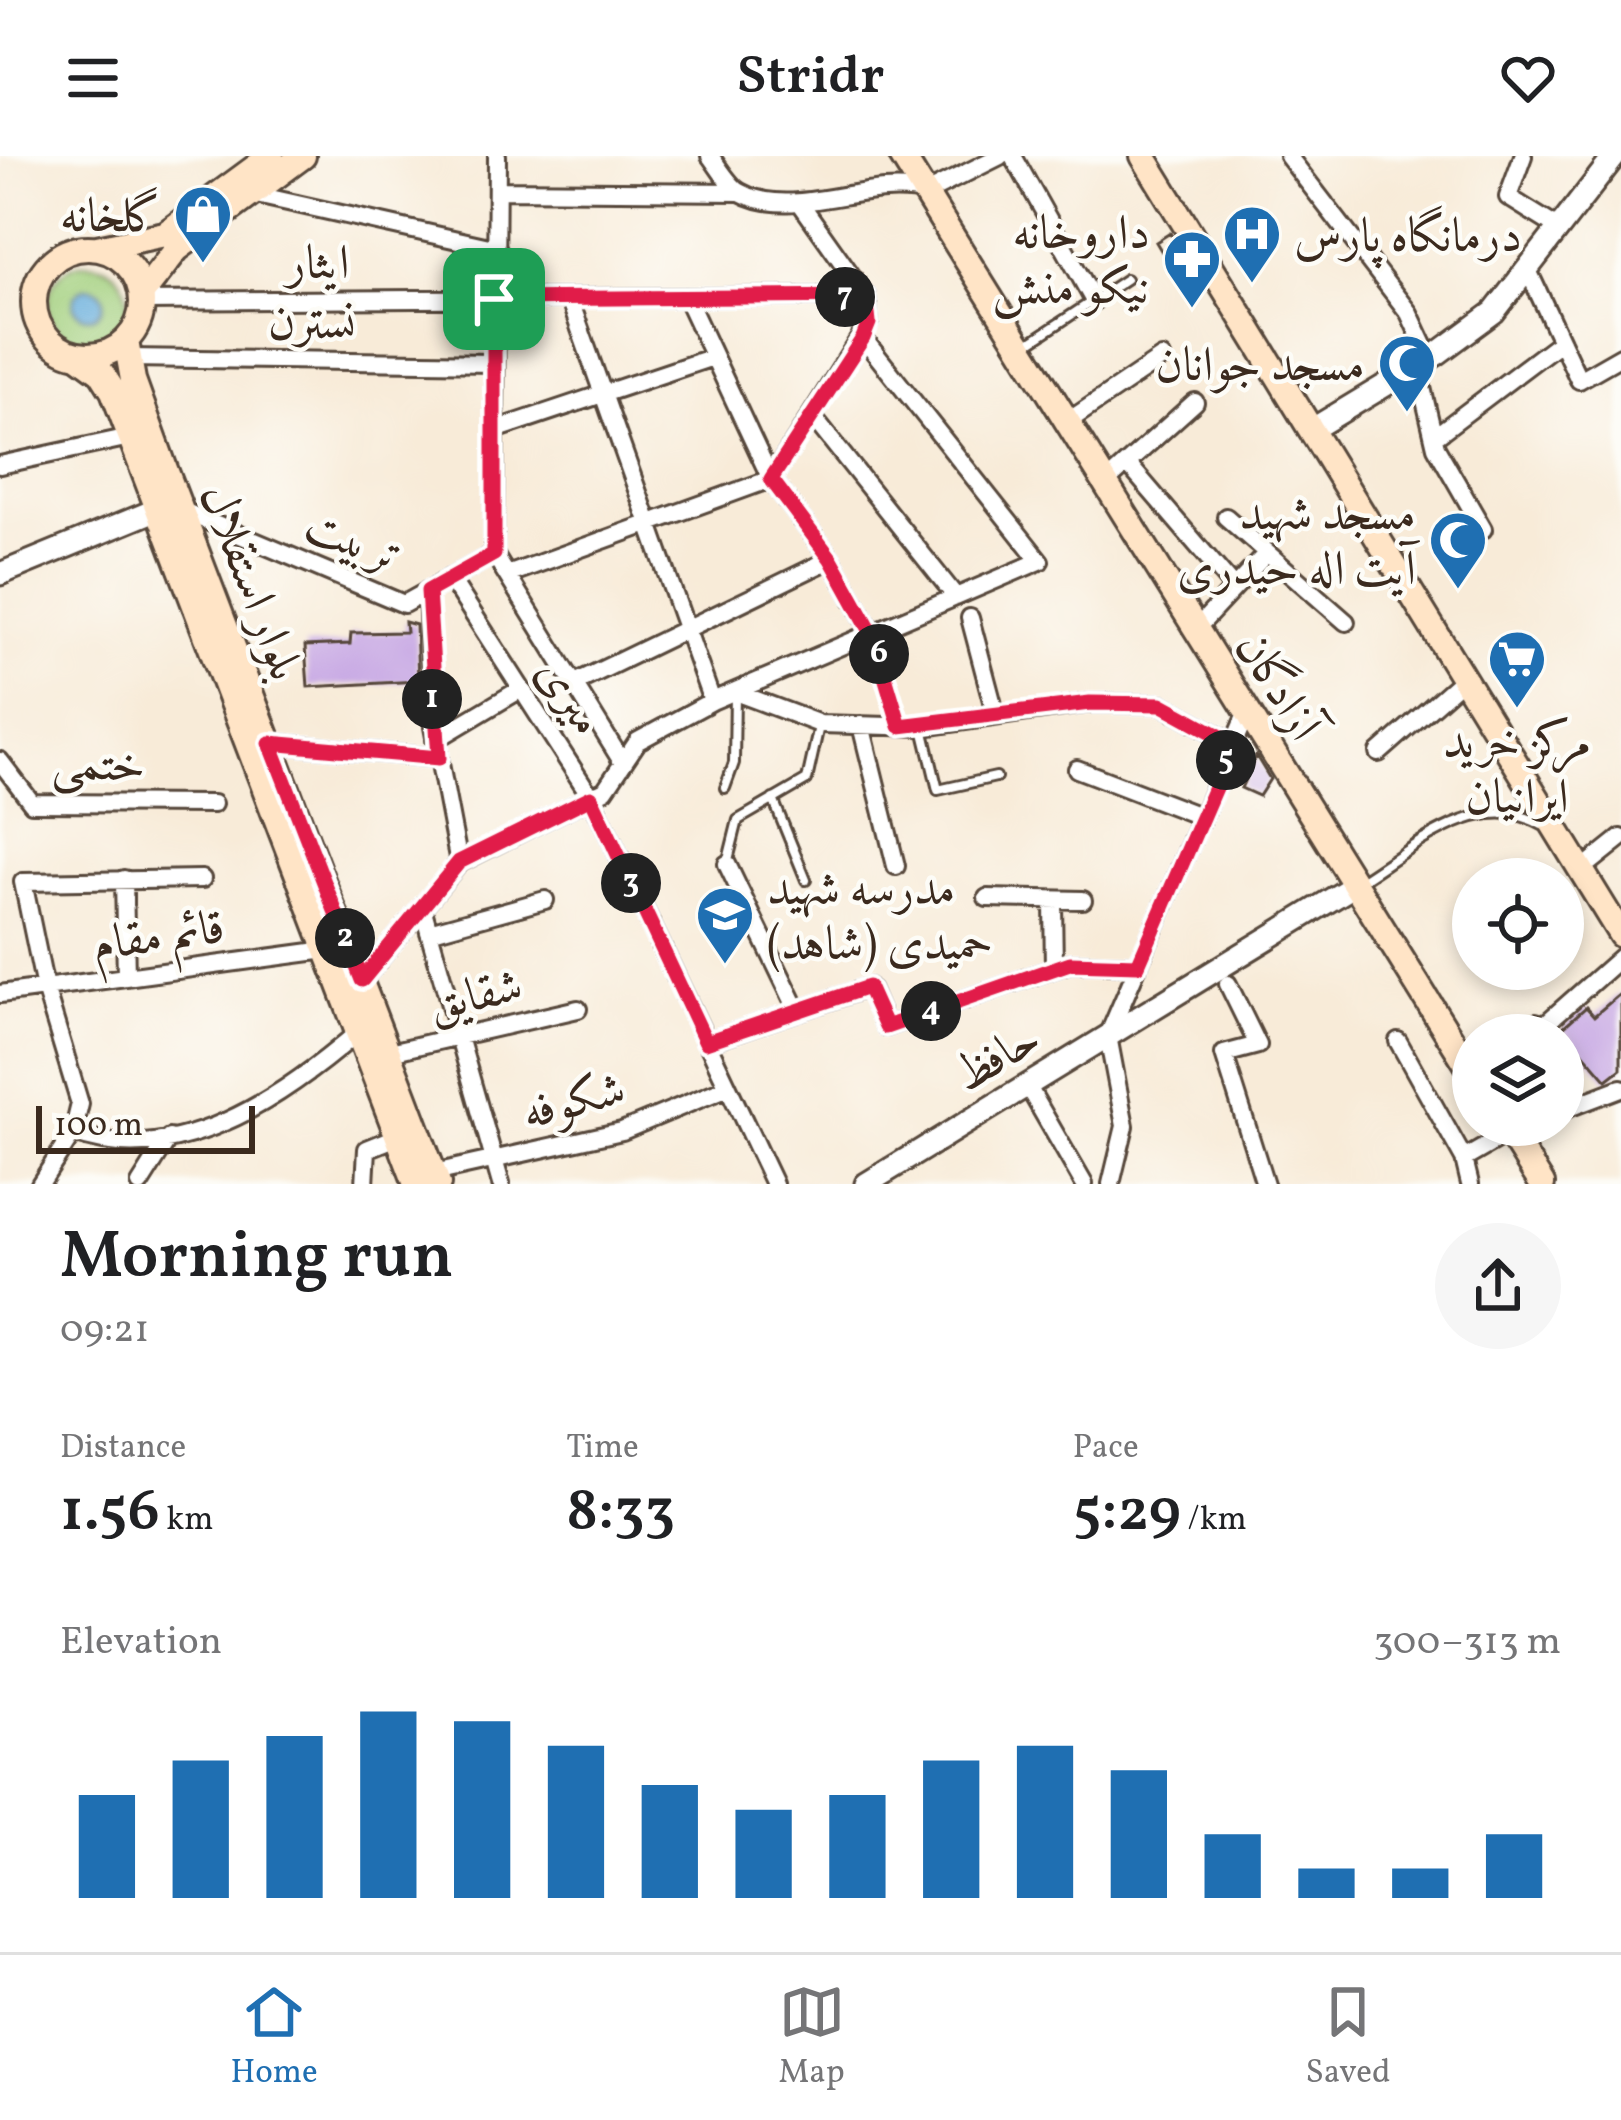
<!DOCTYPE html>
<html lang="en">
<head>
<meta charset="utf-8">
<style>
	body { margin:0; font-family:Vollkorn,Amiri,serif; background:#f6f6f6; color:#202124; height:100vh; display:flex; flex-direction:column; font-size:45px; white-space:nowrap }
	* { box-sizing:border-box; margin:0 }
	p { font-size:39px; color:#757577 }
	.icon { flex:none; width:66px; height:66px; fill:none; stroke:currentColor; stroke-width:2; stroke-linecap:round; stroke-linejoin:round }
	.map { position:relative; height:1028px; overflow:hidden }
	.drawer { display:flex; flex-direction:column; background:#fff; flex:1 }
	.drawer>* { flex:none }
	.buttons { position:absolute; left:1452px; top:702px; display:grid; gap:24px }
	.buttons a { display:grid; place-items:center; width:132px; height:132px; border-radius:50%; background:#fff; box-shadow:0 6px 18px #0003; font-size:60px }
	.scale { position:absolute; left:36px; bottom:30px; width:219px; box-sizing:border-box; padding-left:12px; border:6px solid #3b2a1e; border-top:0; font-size:33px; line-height:42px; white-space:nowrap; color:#3b2a1e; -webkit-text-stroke:9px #fdfcf7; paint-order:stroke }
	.pin { position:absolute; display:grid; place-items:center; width:102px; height:102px; color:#fff; margin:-51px; border-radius:24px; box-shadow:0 6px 18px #0006 }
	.km { position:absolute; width:60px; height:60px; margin:-30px; border-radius:50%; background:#222; color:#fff; font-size:33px; line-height:60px; text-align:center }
	.round { display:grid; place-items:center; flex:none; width:126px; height:126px; border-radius:63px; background:#f6f6f6 }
	.overview { display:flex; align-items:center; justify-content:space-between; height:204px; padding:0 60px }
	h1 { font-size:66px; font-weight:600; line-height:90px }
	.stats { display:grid; grid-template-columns:repeat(3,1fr); gap:18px; height:204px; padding:12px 60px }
	.stats div { display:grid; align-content:center }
	.stats b { font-size:60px; font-weight:600 }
	.stats small { font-size:33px; font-weight:400 }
	.stats p { font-size:33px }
	.chart { height:336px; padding:24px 60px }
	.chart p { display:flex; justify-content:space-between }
	.chart svg { width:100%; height:216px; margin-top:12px; stroke:#1f6fb2; stroke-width:6 }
	header { display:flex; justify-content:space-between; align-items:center; height:156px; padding:0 60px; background:#fff; font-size:54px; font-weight:600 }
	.menu { display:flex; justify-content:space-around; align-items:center; height:168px; border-top:3px solid #e0e0e0; background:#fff; font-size:33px; color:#757577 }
	.menu a { display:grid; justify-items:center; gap:6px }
	.menu .selected { color:#1f6fb2 }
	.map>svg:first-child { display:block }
	.green { fill:#a1cf7d; stroke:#6e7c4e; stroke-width:3 }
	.water { fill:#64acdb; stroke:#506b7c; stroke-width:3 }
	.building { fill:#c8a9e4 }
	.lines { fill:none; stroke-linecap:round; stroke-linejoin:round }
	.service-casing { stroke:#57473a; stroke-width:14 }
	.minor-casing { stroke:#57473a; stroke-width:22 }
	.tertiary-casing { stroke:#57473a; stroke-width:27 }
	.secondary-casing { stroke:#57473a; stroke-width:30 }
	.service { stroke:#fff; stroke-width:8 }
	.minor { stroke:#fff; stroke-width:16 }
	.tertiary { stroke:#fff; stroke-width:21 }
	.secondary { stroke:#ffe4c6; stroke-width:24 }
	.route-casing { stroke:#fff; stroke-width:24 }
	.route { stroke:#e11d48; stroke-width:15 }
	.labels { text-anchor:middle; stroke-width:9; stroke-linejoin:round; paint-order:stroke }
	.poi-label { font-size:48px; fill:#3b2a1e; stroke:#fdfcf7; text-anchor:end }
	.street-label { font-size:48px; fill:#3b2a1e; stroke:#fdfcf7 }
</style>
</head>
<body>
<header><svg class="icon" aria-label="menu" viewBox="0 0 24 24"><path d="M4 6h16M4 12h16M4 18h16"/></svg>Stridr<svg class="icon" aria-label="heart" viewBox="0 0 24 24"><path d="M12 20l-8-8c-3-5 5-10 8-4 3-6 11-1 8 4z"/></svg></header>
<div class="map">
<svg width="1621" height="1028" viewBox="0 0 1621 1028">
	<rect width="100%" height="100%" fill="#fdfcf7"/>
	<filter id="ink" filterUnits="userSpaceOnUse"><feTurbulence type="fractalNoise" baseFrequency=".00833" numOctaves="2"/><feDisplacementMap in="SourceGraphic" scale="24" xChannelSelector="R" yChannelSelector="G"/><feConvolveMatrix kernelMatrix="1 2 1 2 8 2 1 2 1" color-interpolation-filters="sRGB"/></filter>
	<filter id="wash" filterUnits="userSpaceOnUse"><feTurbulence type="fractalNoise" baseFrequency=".004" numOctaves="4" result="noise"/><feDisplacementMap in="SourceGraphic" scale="48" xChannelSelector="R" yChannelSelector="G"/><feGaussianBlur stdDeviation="2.7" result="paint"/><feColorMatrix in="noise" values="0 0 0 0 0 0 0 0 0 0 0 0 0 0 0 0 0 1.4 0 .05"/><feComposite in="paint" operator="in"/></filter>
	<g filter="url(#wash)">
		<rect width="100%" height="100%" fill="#f8ebd8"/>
		<!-- green -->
		<path class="green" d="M48 147a40 40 0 1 1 80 0a40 40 0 1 1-80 0Z"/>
		<!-- water -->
		<path class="water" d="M74 146a15 15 0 1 1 30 0a15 15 0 1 1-30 0Z"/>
		<g id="blocks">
			<!-- building -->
			<path class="building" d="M1170,77L1181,94L1166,103L1156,86Z
				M405,466L416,469L418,525L308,531L305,490L350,488L351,477L406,476Z
				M1256,600L1270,623L1259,640L1241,632Z
				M1621,837V913L1607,924L1562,872L1586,851L1594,860Z"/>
		</g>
	</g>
	<g filter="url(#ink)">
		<use href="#blocks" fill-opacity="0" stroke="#57473a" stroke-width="3"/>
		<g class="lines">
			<!-- service casing -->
			<g class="service-casing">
				<path id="service" d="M1023,191L1126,123
					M873,478L899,567
					M923,572L938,634L996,621
					M725,632L734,607L735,537
					M773,643L806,724
					M727,708L738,664L807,624L819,570
					M1357,727C1412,693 1478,632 1542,669"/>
			</g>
			<!-- minor casing -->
			<g class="minor-casing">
				<path id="minor" d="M710,0C718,10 729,30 740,36C793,66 868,21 926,37L1000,0
					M1013,0L1094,145
					M1288,0L1409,157L1430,202
					M1523,0L1508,41L1558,72
					M498,34L740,36
					M252,38L498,93
					M1527,112L1579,224L1621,200
					M686,141L771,323L831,403L872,477
					M569,142L712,545
					M142,145L866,140
					M128,202L495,207
					M1417,210L1436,291L1483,373
					M812,260L956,441
					M1067,266L1162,202
					M495,274L713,201
					M1434,281L1561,185
					M1127,307L1234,432
					M0,309L130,281
					M1105,327L1195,246
					M181,354L404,448L494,398
					M1226,361L1346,466
					M494,398L497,0
					M494,398L621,604
					M510,418L771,323L869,167L866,140L801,48
					M450,422L591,641L774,1028
					M427,435L433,571L459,707
					M970,462L996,560
					M1196,473L1264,400
					M575,527L831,403
					M735,536L820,568L923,571L1091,547L1161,548L1234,588
					M861,569L896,710
					M435,584L521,533
					M270,587L439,602
					M1379,597L1463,523
					M0,605L32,647L213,648
					M1077,613L1202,661
					M727,708L798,855
					M1581,714L1621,682
					M124,723L126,821
					M987,742L1083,744
					M1053,747L1054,811
					M422,751L501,1028
					M429,776L545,744
					M362,824L459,707L605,634L638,585L712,545L1040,405L863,182
					M1228,828L1258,889L1224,898L1265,1028
					M0,838L326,794
					M1516,879L1536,866L1544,869L1621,801
					M1398,885L1464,1003
					M707,886L869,831L886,871L1070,807L1138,809
					M390,896L578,853
					M1027,929L1084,1028
					M1563,954L1621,932
					M73,977C177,1015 283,941 357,877
					M434,1017L622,975L728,931
					M40,1028L73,977L80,948L45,832L23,726L202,723
					M140,1028L169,982
					M365,1028L367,993L397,981
					M1111,1028L1125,970L1108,880L1247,556
					M1470,1028L1464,1003L1523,969"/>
			</g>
			<!-- tertiary casing -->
			<g class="tertiary-casing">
				<path id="tertiary" d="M1311,274L1437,198L1494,156L1615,0
					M0,418L158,353
					M866,1028L1355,729"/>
			</g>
			<!-- secondary casing -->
			<g class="secondary-casing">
				<path id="secondary" d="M902,0L1473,918
					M1143,0L1621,779
					M34 146a54 54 0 1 1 108 0a54 54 0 1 1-108 0Z
					M97,92L165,78L271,0
					M142,138L177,93L303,0
					M126,185L133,224L165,313L438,1028
					M79,200L101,216L113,235L416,1028
					M1505,969L1542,1028"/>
			</g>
			<!-- service -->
			<use href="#service" class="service"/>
			<!-- minor -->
			<use href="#minor" class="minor"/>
			<!-- tertiary -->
			<use href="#tertiary" class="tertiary"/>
			<!-- secondary -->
			<use href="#secondary" class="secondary"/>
		</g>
	</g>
	<g class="lines" filter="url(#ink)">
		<!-- route casing -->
		<g class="route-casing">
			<path id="route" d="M866,140L869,167L863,182L771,323L831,403L872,477L900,570L1090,547L1161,548L1234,588L1138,809L1070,807L886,871L868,831L706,886L591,641L459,706L362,824L270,587L439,602L428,435L494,398V143Z"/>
		</g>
		<!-- route -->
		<use href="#route" class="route"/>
	</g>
	<!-- icons -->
	<defs>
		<g id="shop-pin" transform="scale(3)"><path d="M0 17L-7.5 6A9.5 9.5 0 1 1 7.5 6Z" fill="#1f6fb2" stroke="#fdfcf7"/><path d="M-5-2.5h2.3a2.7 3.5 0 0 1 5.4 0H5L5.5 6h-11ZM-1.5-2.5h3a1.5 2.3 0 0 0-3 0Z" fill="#fff"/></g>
		<g id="hospital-pin" transform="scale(3)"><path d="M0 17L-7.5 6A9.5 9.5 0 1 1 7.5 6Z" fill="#1f6fb2" stroke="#fdfcf7"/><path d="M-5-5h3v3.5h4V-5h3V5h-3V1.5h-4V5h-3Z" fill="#fff"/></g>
		<g id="pharmacy-pin" transform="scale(3)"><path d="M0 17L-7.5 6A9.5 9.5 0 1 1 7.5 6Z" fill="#1f6fb2" stroke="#fdfcf7"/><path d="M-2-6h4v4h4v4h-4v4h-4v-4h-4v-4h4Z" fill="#fff"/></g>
		<g id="mosque-pin" transform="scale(3)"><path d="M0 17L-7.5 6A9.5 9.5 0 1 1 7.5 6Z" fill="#1f6fb2" stroke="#fdfcf7"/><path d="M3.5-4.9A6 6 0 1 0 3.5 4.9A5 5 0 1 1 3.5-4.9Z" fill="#fff"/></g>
		<g id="supermarket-pin" transform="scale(3)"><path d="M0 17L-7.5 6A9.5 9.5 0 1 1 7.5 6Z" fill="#1f6fb2" stroke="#fdfcf7"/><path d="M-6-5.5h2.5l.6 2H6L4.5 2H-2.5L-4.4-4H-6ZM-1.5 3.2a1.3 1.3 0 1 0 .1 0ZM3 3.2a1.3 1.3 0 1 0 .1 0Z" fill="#fff"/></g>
		<g id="school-pin" transform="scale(3)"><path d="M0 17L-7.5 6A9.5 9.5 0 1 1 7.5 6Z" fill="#1f6fb2" stroke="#fdfcf7"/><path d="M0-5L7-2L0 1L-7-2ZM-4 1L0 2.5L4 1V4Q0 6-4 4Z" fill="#fff"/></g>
	</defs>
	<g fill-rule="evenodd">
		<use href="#shop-pin" x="203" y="58"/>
		<use href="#hospital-pin" x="1252" y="78"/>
		<use href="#pharmacy-pin" x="1192" y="103"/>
		<use href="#mosque-pin" x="1407" y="207"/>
		<use href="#mosque-pin" x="1458" y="384"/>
		<use href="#supermarket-pin" x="1517" y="503"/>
		<use href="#school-pin" x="725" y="759"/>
	</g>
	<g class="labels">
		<!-- poi labels -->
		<g class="poi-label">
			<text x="161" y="75">گلخانه</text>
			<text x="1150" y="92">داروخانه<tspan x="1150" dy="55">نیکو منش</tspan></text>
			<text x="1294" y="95" text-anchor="start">درمانگاه پارس</text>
			<text x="1365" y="224">مسجد جوانان</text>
			<text x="1416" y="373">مسجد شهید<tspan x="1416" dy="55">آیت اله حیدری</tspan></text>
			<text x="1517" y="601" text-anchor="middle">مرکز خرید<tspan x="1517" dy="55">ایرانیان</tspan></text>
			<text x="767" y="748" text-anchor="start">مدرسه شهید<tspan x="767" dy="55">حمیدی (شاهد)</tspan></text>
		</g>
		<!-- street labels -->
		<g class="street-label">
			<text x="318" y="122">ایثار</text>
			<text transform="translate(312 165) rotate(1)" y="17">نسترن</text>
			<text transform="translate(354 383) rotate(22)" y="17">تربیت</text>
			<text transform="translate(253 425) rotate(69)" y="17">بلوار استقلال</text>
			<text transform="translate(1280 529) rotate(58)" y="17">آزادگان</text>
			<text transform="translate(572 539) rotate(57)" y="17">میری</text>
			<text transform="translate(99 606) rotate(3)" y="17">ختمی</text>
			<text transform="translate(158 778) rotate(-8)" y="17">قائم مقام</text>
			<text transform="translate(475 837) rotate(-13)" y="17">شقایق</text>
			<text transform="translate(996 899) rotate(-31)" y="17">حافظ</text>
			<text transform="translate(573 943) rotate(-15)" y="17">شکوفه</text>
		</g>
	</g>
</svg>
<div class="buttons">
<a><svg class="icon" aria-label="locate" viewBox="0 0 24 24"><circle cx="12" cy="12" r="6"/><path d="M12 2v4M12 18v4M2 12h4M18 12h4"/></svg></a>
<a><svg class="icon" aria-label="layers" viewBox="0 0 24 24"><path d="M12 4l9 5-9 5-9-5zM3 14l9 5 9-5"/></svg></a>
</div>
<div class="scale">100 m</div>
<div class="pin" style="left:494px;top:143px;background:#1e9e55"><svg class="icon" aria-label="arrive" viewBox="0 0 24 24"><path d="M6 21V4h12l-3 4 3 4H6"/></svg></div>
<b class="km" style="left:432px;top:543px">1</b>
<b class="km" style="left:345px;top:782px">2</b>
<b class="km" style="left:631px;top:727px">3</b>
<b class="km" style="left:931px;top:855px">4</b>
<b class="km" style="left:1226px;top:604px">5</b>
<b class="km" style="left:879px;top:498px">6</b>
<b class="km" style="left:845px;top:141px">7</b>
</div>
<section class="drawer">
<div class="overview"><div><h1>Morning run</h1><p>09:21</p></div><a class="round"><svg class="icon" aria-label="share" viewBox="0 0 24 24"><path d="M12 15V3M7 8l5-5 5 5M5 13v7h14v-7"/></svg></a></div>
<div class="stats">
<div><p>Distance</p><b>1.56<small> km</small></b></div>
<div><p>Time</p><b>8:33</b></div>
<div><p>Pace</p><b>5:29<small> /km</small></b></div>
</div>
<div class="chart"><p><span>Elevation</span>300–313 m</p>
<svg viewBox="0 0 160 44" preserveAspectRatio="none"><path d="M5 44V23M15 44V16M25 44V11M35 44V6M45 44V8M55 44V13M65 44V21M75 44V26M85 44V23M95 44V16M105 44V13M115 44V18M125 44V31M135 44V38M145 44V38M155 44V31"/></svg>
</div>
</section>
<nav class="menu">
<a class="selected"><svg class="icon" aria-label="home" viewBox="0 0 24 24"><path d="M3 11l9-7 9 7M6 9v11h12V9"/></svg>Home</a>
<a><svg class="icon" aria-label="map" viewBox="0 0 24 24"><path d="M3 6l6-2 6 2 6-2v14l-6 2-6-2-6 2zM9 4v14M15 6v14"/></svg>Map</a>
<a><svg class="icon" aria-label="saved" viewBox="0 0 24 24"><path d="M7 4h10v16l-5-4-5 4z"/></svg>Saved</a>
</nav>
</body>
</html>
